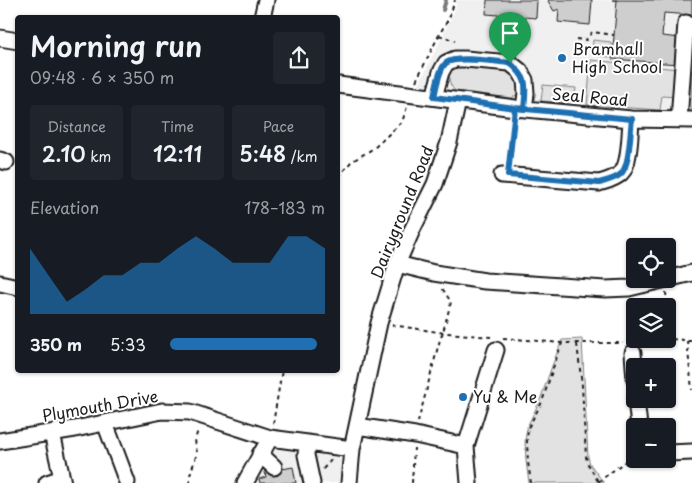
<!DOCTYPE html>
<html lang="en">
<head>
<meta charset="utf-8">
<style>
	body { margin:0; font-family:"Playpen Sans",sans-serif; background:#20242c; color:#f1f3f6; height:100vh; display:flex; flex-direction:column; font-size:19px; white-space:nowrap }
	* { box-sizing:border-box; margin:0 }
	p { font-size:16px; color:#9ea1a6 }
	.icon { flex:none; width:28px; height:28px; fill:none; stroke:currentColor; stroke-width:2; stroke-linecap:round; stroke-linejoin:round }
	.map { position:relative; flex:1; overflow:hidden }
	.details { position:absolute; left:15px; top:15px; width:325px; height:358px; display:flex; flex-direction:column; background:#171b24; border-radius:5px; box-shadow:0 1px 4px #0004 }
	.details>* { flex:none }
	.controls { position:absolute; left:626px; top:238px; display:grid; gap:10px }
	.controls a { display:grid; place-items:center; width:50px; height:50px; border-radius:5px; background:#171b24; box-shadow:0 1px 4px #0004; font-size:25px }
	.pin { position:absolute; display:grid; place-items:center; width:42px; height:42px; color:#fff; margin:-51px -21px; border-radius:50% 50% 50% 0; rotate:-45deg; box-shadow:0 0 5px #0007 }
	.pin .icon { rotate:45deg }
	.round { display:grid; place-items:center; flex:none; width:52px; height:52px; border-radius:5px; background:#20242c }
	.summary { display:flex; align-items:center; justify-content:space-between; height:85px; padding:0 15px }
	h1 { font-size:28px; font-weight:600; line-height:38px }
	.stats { display:grid; grid-template-columns:repeat(3,1fr); gap:8px; height:85px; padding:5px 15px }
	.stats div { display:grid; align-content:center; border-radius:5px; background:#20242c; text-align:center }
	.stats b { font-size:21px; font-weight:600 }
	.stats small { font-size:14px; font-weight:400 }
	.stats p { font-size:14px }
	.chart { height:140px; padding:10px 15px }
	.chart p { display:flex; justify-content:space-between }
	.chart svg { width:100%; height:90px; margin-top:5px; fill:#1f6fb2; opacity:.7 }
	ul { padding:0 15px; list-style:none; font-size:16px }
	li { display:grid; grid-template-columns:80px 60px 1fr; align-items:center; height:38px }
	li i { height:12px; border-radius:6px; background:#1f6fb2 }
	.map>svg:first-child { display:block }
	.built { fill:#f0f0f0 }
	.green { fill:#e2e2e2; stroke:#7f7f7f }
	.lines { fill:none; stroke-linecap:round; stroke-linejoin:round }
	.stream { stroke:#7a7a7a; stroke-width:4 }
	.building { fill:#cecece; stroke:#1c1c1c }
	.minor-casing { stroke:#1c1c1c; stroke-width:19 }
	.path { stroke:#1c1c1c; stroke-width:2; stroke-dasharray:4 4; stroke-linecap:butt }
	.minor { stroke:#fff; stroke-width:15 }
	.route-casing { stroke:#fff; stroke-width:10 }
	.route { stroke:#1f6fb2; stroke-width:6 }
	.poi-dot { fill:#1f6fb2; stroke:#fff; stroke-width:2 }
	.labels { text-anchor:middle; stroke-width:4; stroke-linejoin:round; paint-order:stroke }
	.poi-label { font-size:16px; fill:#1c1c1c; stroke:#fff; text-anchor:start }
	.street-label { font-size:16px; fill:#1c1c1c; stroke:#fff }
</style>
</head>
<body>
<div class="map">
<svg width="692" height="483" viewBox="0 0 692 483">
	<rect width="100%" height="100%" fill="#fff"/>
	<filter id="ink" filterUnits="userSpaceOnUse"><feTurbulence type="fractalNoise" baseFrequency=".02" numOctaves="2"/><feDisplacementMap in="SourceGraphic" scale="10" xChannelSelector="R" yChannelSelector="G"/><feConvolveMatrix kernelMatrix="1 2 1 2 8 2 1 2 1" color-interpolation-filters="sRGB"/></filter>
	<g filter="url(#ink)">
		<!-- built -->
		<path class="built" d="M457,0H692V110L634,109L541,101L418,86L455,10Z
			M258,444L334,454L339,457L343,465L342,483H239Z"/>
		<!-- green -->
		<path class="green" d="M593,40L611,42L610,57L592,55Z
			M591,60L678,69L676,97L662,96L660,110L587,105Z
			M457,66L506,67L521,84L519,93L512,98L455,91C447,82 447,73 457,66Z
			M686,69L692,70V110H683Z
			M543,85L576,88L575,95L568,103L541,101Z
			M582,339L588,457L590,464L604,483H529L526,461L525,442L527,427L540,400L552,366L562,340Z"/>
		<g class="lines">
			<!-- stream -->
			<path class="stream" d="M443,10L446,0"/>
		</g>
		<!-- building -->
		<path class="building" d="M487,0H537L536,18L486,14Z
			M549,0H592L590,25L558,22L559,9L554,11L548,1Z
			M612,0H692V15L664,13L662,36L680,38L678,64L612,59L617,0Z
			M293,467L296,483H260L259,479L266,477L265,472L273,470L274,475H278L277,470Z"/>
		<g class="lines">
			<!-- minor casing -->
			<g class="minor-casing">
				<path id="minor" d="M262,18L266,0
					M0,38L18,41
					M338,85L515,108L631,119L692,120
					M434,97L441,72L446,63L455,59H465L510,63L520,71L525,80L526,93L524,109
					M679,120L686,23
					M0,160L6,162
					M502,175L599,183C606,181 615,179 621,173C630,165 630,132 631,119
					M397,264L434,273L485,281L605,289L629,288L692,273
					M0,283L18,287
					M633,353L635,380
					M636,399L639,426
					M105,423L127,482
					M357,426L415,435L466,446
					M52,433L63,483
					M0,441L75,429L162,411L190,412L270,438L352,449
					M307,443L306,455L312,483
					M668,453L692,452
					M260,454L274,467
					M47,483L62,478
					M245,483L270,438
					M349,483L352,449L357,426L379,323L397,264L413,228L435,184L449,142L458,101
					M469,483L466,446L496,350"/>
			</g>
			<!-- path -->
			<path class="path" d="M439,35L455,41
				M576,39L586,40L592,32L614,35
				M416,81L439,35L449,18L455,0
				M510,163L514,121
				M338,177L351,162L374,148L402,122L407,107
				M666,292L667,306
				M668,311L669,338
				M392,325L438,332L491,337
				M503,338L562,343H623
				M687,341L692,390
				M640,342L678,339L687,341H692
				M577,344L582,386L586,457L588,464L599,483
				M418,422L439,343L443,332L451,302L442,288
				M273,424L282,370
				M323,469L332,459
				M598,482L635,454
				M190,483V475L197,453L195,440L198,430
				M412,483L414,448
				M531,483L528,462L527,442L528,428L542,402L553,368L562,343"/>
			<!-- minor -->
			<use href="#minor" class="minor"/>
		</g>
	</g>
	<g class="lines" filter="url(#ink)">
		<!-- route casing -->
		<g class="route-casing">
			<path id="route" d="M510,63C496,62 456,55 446,63C439,69 436,88 434,97L515,108L632,119C630,132 630,165 621,174C615,179 606,181 599,183L508,175L515,108L524,109C526,85 529,79 510,63"/>
		</g>
		<!-- route -->
		<use href="#route" class="route"/>
	</g>
	<!-- markers -->
	<g class="poi-dot">
		<circle cx="562" cy="58" r="5"/>
		<circle cx="463" cy="397" r="5"/>
	</g>
	<g class="labels">
		<!-- poi labels -->
		<g class="poi-label">
			<text x="572" y="55">Bramhall<tspan x="572" dy="18">High School</tspan></text>
			<text x="473" y="403">Yu &amp; Me</text>
		</g>
		<!-- street labels -->
		<g class="street-label">
			<text transform="translate(590 97) rotate(5)" y="6">Seal Road</text>
			<text transform="translate(402 212) rotate(-68)" y="6">Dairyground Road</text>
			<text transform="translate(100 406) rotate(-10)" y="6">Plymouth Drive</text>
		</g>
	</g>
</svg>
<div class="controls">
<a><svg class="icon" aria-label="locate" viewBox="0 0 24 24"><circle cx="12" cy="12" r="6"/><path d="M12 2v4M12 18v4M2 12h4M18 12h4"/></svg></a>
<a><svg class="icon" aria-label="layers" viewBox="0 0 24 24"><path d="M12 4l9 5-9 5-9-5zM3 14l9 5 9-5"/></svg></a>
<a>+</a>
<a>−</a>
</div>
<div class="pin" style="left:510px;top:63px;background:#1e9e55"><svg class="icon" aria-label="arrive" viewBox="0 0 24 24"><path d="M6 21V4h12l-3 4 3 4H6"/></svg></div>
<section class="details">
<div class="summary"><div><h1>Morning run</h1><p>09:48 · 6 × 350 m</p></div><a class="round"><svg class="icon" aria-label="share" viewBox="0 0 24 24"><path d="M12 15V3M7 8l5-5 5 5M5 13v7h14v-7"/></svg></a></div>
<div class="stats">
<div><p>Distance</p><b>2.10<small> km</small></b></div>
<div><p>Time</p><b>12:11</b></div>
<div><p>Pace</p><b>5:48<small> /km</small></b></div>
</div>
<div class="chart"><p><span>Elevation</span>178–183 m</p>
<svg viewBox="0 0 160 44" preserveAspectRatio="none"><path d="M0 44V12L10 25L20 38L30 32L40 25L50 25L60 19L70 19L80 12L90 6L100 12L110 19L120 19L130 19L140 6L150 6L160 12V44z"/></svg>
</div>
<ul>
<li><b>350 m</b>5:33<i style="width:95%"></i></li>
</ul>
</section>
</div>
</body>
</html>
